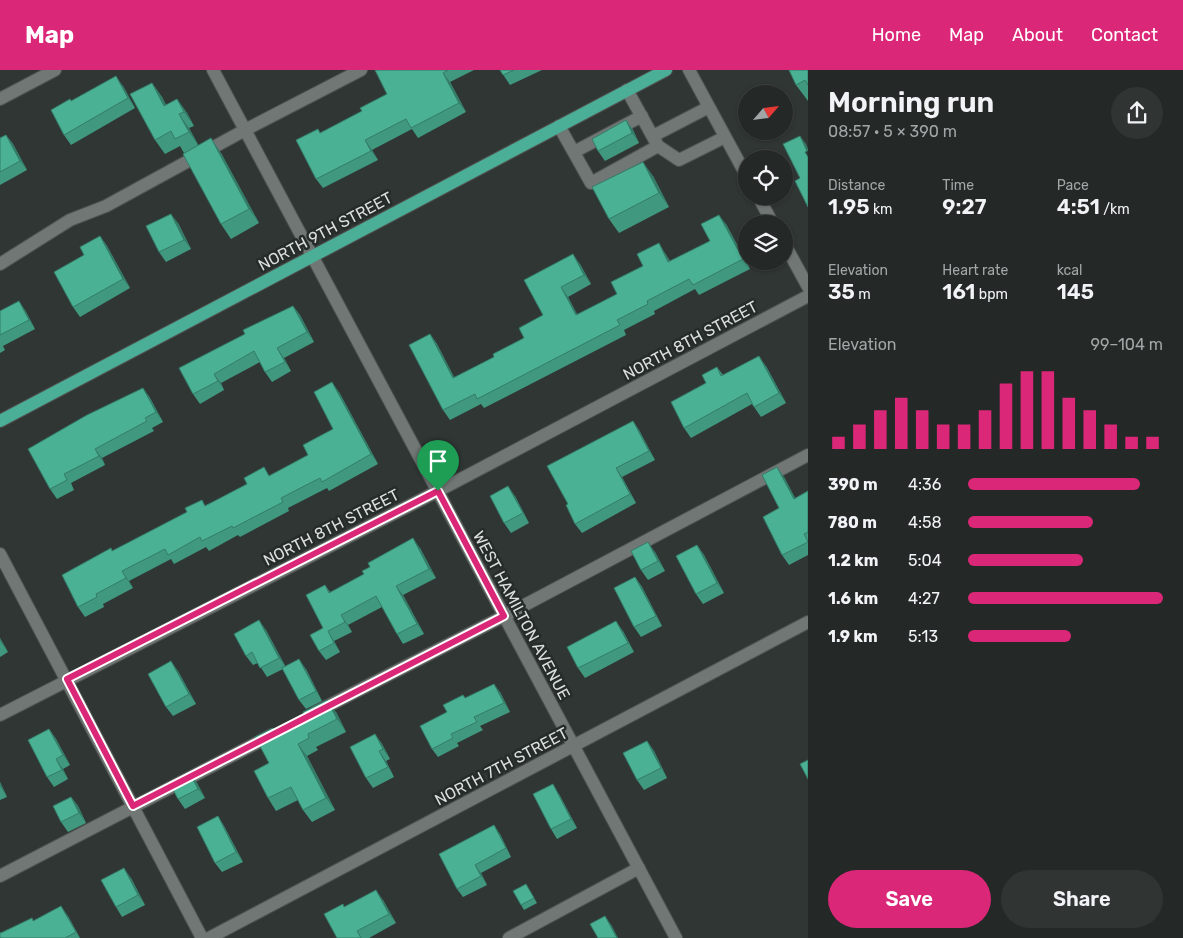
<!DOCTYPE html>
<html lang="en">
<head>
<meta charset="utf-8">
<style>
	body { margin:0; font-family:Rubik,sans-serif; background:#303433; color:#f1f3f6; height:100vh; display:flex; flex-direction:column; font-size:19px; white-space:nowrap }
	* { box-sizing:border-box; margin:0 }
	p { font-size:16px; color:#a3a6a7 }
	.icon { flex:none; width:28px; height:28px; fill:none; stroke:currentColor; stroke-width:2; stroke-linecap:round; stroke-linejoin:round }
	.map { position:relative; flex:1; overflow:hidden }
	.sheet { display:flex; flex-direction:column; background:#242827; width:375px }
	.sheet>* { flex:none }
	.needle { width:32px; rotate:62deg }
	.fabs { position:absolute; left:738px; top:15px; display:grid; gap:10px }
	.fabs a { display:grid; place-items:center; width:55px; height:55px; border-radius:50%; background:#242827; box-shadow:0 1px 4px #0004,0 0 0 1px #414444; font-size:25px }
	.pin { position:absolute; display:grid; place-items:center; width:42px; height:42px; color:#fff; margin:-51px -21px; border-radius:50% 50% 50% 0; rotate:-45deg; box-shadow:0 0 5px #0007 }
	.pin .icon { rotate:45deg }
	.round { display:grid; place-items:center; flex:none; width:52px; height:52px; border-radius:26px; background:#303433 }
	.summary { display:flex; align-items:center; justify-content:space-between; height:85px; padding:0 20px }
	h1 { font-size:28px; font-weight:600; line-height:38px }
	.stats { display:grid; grid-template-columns:repeat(3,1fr); gap:8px; height:85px; padding:5px 20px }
	.stats div { display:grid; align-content:center }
	.stats b { font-size:21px; font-weight:600 }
	.stats small { font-size:14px; font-weight:400 }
	.stats p { font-size:14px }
	.chart { height:140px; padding:10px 20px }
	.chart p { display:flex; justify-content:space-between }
	.chart svg { width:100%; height:90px; margin-top:5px; stroke:#db2777; stroke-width:6 }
	.cta { display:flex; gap:10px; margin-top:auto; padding:10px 20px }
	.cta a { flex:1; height:58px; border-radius:30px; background:#db2777; color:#fff; font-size:20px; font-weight:600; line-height:58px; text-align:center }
	.cta a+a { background:#303433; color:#f1f3f6 }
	ul { padding:0 20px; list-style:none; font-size:16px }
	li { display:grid; grid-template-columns:80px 60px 1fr; align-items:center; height:38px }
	li i { height:12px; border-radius:6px; background:#db2777 }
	header { display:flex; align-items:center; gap:30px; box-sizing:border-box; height:70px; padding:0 25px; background:#db2777; color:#fff }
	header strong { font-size:24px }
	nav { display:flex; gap:28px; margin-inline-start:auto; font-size:18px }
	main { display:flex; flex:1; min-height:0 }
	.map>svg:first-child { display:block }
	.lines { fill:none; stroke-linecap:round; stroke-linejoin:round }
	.minor-casing { stroke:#4f5351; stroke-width:14 }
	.major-casing { stroke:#4f5351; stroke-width:14 }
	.minor { stroke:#707775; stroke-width:12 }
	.major { stroke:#4baf97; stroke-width:12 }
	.wall { fill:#40987f }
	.shaded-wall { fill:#347c68 }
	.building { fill:#4bb194; stroke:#347c68 }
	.route-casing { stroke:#fff; stroke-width:10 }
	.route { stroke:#db2777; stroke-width:6 }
	.labels { text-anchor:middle; stroke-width:5; stroke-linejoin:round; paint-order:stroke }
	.street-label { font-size:16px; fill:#dbdfdd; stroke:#262c2a }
</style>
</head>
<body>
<header>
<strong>Map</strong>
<nav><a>Home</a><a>Map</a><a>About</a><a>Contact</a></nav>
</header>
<main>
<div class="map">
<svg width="808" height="868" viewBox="0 0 808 868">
	<rect width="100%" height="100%" fill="#303634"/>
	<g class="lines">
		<!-- minor casing -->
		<g class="minor-casing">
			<path id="minor" d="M213,0L676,868
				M689,0L746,105
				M0,29L55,0
				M559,56L591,113L658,76L627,20
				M653,66L709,37
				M658,76L679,90L725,67
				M574,82L642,46
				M758,126L773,154
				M784,173L808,217
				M0,194L70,150L106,136L245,60L361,0
				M0,484L202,868
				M316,642L504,546L808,385
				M0,645L438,421L808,226
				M0,806L272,665
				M209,868L808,552
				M509,868L639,798"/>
		</g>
		<!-- major casing -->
		<g class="major-casing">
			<path id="major" d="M0,351L666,0"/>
		</g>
		<!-- minor -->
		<use href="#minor" class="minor"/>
		<!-- major -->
		<use href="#major" class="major"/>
	</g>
	<!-- wall -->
	<path class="wall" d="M375,0H474L450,12L466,42L418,68L412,59L372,80L378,90L323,118L316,109L321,63L362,41L387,24Z
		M500,0H542L510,15Z
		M808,0V31L796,15Z
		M152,13L162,27L166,35L177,29L187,43L194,56L189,58L198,75L221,83L259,153L231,169L221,154L184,83L180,76L165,84L155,70Z
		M123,16L135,38L71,75L64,65L72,31Z
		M626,50L633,60L639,73L605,91L598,81Z
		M6,65L13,74L27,100L0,115V68Z
		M653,106L669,137L619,163L609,149Z
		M178,153L191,179L166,192L159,182Z
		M726,154L750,199L699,225L695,219L654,241L655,244L624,260L626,265L484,338L481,334L450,350L443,340L430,264L437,274L454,308L494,287L524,268L543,245L524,210L580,194L591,214L568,227L577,245L617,224L643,196L665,183L670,191L710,171Z
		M100,166L107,176L130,218L80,247L73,237Z
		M293,236L300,245L314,272L284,288L291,301L272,312L265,302L260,292L221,313L224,320L200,334L193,324L245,264Z
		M25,240L35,259L3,276L5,280L0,283V241Z
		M766,296L786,333L761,347L752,334L691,368L684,358L706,313L717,297L723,305Z
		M143,318L150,328L163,352L152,358L154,361L102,388L105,395L71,413L74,420L57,429L50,419Z
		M339,322L378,394L329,421L327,418L288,438L289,441L240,467L238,465L209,481L206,477L174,494L171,489L129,511L133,518L103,534L104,537L85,547L78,537L113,481L206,435L270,405L308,385L333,359Z
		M633,351L639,360L655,390L622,407L636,433L582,463L575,454L568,434Z
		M784,407L795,428L808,421V485L789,495L782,485L779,438Z
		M515,426L529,453L511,463L504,453Z
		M697,475L704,485L724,523L703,534L696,524Z
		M420,478L436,508L403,525L424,564L403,574L397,564L382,537L348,555L352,562L334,571L340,582L326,590L319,581L323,558L325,515L330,522Z
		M655,482L665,501L648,510L641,500Z
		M635,507L642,517L662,556L641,567L634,557Z
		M266,560L285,596L306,599L322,631L306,639L299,630L283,599L267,607L258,593L253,595L246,586Z
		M623,561L634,582L585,608L578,598Z
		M0,568L8,582L0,587Z
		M178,601L196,634L173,646L166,637Z
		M500,622L510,642L480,656L483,660L457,673L459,676L438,687L432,679L447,642L463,625L465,628Z
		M336,642L346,662L316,677L318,680L307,686L335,740L312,752L303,740L298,730L276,741L268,728L269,693L273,658L276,662Z
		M49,659L56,669L70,695L63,699L68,709L54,717L47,707Z
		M375,664L382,674L390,689L386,691L394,707L373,718L366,708Z
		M647,671L654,681L667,708L644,720L637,710Z
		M190,704L197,713L205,728L185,739L178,729Z
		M0,712L7,727L0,730Z
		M559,724L577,758L557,769L551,759Z
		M71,727L78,736L86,753L68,762L61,752Z
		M218,746L224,756L243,792L222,802L215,793Z
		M500,764L511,787L481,803L487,815L463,827L457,819L439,784Z
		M131,808L145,835L122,847L116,837Z
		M529,819L537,833L524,840L521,835Z
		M383,830L396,853L369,868H337L345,837Z
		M68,846L80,868H0L2,862L32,848L34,851Z"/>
	<!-- shaded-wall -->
	<path class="shaded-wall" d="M443,3L450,12L466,42L459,33Z
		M116,6L123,16L135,38L128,28Z
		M152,13L162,27L174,50L164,36Z
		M177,29L187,43L194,56L184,42Z
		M179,44L189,58L199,76L189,62Z
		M626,50L633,60L639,73L632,63Z
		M6,65L13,74L27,100L20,91Z
		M800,66L806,74L808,79V82Z
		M211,68L221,83L259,153L249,139Z
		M365,70L372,80L378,90L371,81Z
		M643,92L653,106L669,137L659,123Z
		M171,144L178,153L191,179L184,170Z
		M719,145L726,154L750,199L743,189Z
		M100,166L107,176L130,218L123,209Z
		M659,173L665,183L675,202L668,192Z
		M573,184L580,194L591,214L584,205Z
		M561,217L568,227L583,255L576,245Z
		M19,231L25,240L35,259L29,250Z
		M293,236L300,245L314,272L307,262Z
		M430,264L437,274L460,318L453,308Z
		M277,278L284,288L291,301L285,292Z
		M759,286L766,296L786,333L779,323Z
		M214,304L221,313L224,320L218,311Z
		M332,312L339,322L378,394L371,384Z
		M143,318L150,328L163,352L156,342Z
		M633,351L639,360L655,390L649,381Z
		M95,379L102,388L105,395L99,386Z
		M777,397L784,407L801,439L794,429Z
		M616,398L622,407L636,433L630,424Z
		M508,416L515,426L529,453L523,443Z
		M413,468L420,478L436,508L429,499Z
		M648,472L655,482L665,501L658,491Z
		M697,475L704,485L724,523L717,513Z
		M122,501L129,511L133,518L126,508Z
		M635,507L642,517L662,556L656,546Z
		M396,516L403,525L424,564L417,554Z
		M341,545L348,555L352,562L345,552Z
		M259,550L266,560L286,597L279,588Z
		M616,551L623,561L634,582L628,573Z
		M328,561L334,571L340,582L334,573Z
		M0,568L8,582L0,571Z
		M299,589L306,599L322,631L316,621Z
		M171,591L178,601L196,634L189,624Z
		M494,614L500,622L510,642L504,633Z
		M327,630L336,642L346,662L337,649Z
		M49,659L56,669L70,695L63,685Z
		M375,664L382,674L390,689L383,679Z
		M647,671L654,681L667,708L661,698Z
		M298,674L307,686L335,740L326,728Z
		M379,681L386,691L394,707L388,697Z
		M56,689L63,699L68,709L62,700Z
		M190,704L197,713L205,728L198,719Z
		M0,712L7,727L0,716Z
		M553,714L559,724L577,758L571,749Z
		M71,727L78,736L86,753L79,743Z
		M218,746L224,756L243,792L236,782Z
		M494,755L500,764L511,787L506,778Z
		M475,795L481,803L487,815L481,806Z
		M124,798L131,808L145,835L138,825Z
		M376,820L383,830L396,853L389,844Z
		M61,836L68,846L80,868L76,862Z
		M605,846L612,856L618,868H617Z"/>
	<!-- building -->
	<path class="building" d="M375,0H448L443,3L459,33L411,58L406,49L365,70L371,81L316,109L296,70L318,59L320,63L362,41L360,38L387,24Z
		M500,0H514L503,5Z
		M789,0H808V15L805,10L796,15Z
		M116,6L128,28L64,65L51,40L70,29L71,31Z
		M152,13L164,36L177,29L184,42L179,44L189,62L175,69L171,61L155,70L130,24Z
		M626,50L632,63L598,81L592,69Z
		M6,65L20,91L0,102V68Z
		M800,66L807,81L805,82L808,87V137L795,111L800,108L783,74Z
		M211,68L249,139L221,154L183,84Z
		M643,92L659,123L609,149L592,117Z
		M171,144L184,170L159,182L146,156Z
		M719,145L743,189L693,215L689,209L647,231L648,234L617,250L620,255L477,329L475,324L443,340L409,275L430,264L453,308L494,287L493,284L524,268L519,258L543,245L524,210L573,184L584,205L561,217L576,245L617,224L611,212L643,196L637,184L659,173L668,192L710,171L701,154Z
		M100,166L123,209L73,237L54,202L84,185L80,177Z
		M19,231L29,250L0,265V241Z
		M293,236L307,262L277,278L285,292L265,302L254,281L214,304L218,311L193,324L179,298L245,264L243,260Z
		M759,286L779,323L754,337L747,323L684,358L671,332L706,313L702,305L717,297L721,306Z
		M332,312L371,384L322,412L320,408L281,428L283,432L233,458L232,456L202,471L200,467L168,485L165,479L122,501L126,508L96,524L97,527L78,537L62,505L111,478L112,481L187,442L185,438L202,430L205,436L247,414L244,408L264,397L269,406L308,385L303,375L333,359L314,322Z
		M143,318L156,342L145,348L147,351L95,379L99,386L64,404L67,410L50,419L28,379L87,345Z
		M633,351L649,381L616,398L630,424L575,454L566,435L568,434L547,396Z
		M777,397L794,429L808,421V462L804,464L808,472L782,485L763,447L779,438L762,405Z
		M508,416L523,443L504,453L490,426Z
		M413,468L429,499L396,516L417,554L397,564L376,526L341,545L345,552L328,561L334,573L319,581L310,565L323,558L306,525L325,515L329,523L364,504L362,501L370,497L368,493Z
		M648,472L658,491L641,500L631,481Z
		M697,475L717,513L696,524L676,486Z
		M635,507L656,546L634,557L614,518Z
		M259,550L279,588L260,598L252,582L246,586L234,564Z
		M616,551L628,573L578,598L567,577Z
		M299,589L316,621L299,630L282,598Z
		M171,591L189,624L166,637L148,604Z
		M494,614L504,633L474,647L477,652L451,664L453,668L432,679L420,656L447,642L443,635L463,625L465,628Z
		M327,630L337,649L308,664L309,668L298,674L326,728L303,740L291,717L268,728L254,701L269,693L255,667L273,658L275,662L305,647L303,642Z
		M49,659L63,685L56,689L62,700L47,707L28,670Z
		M375,664L383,679L379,681L388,697L366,708L350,677Z
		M647,671L661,698L637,710L623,683Z
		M808,690V709L800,694Z
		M190,704L198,719L178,729L170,714Z
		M553,714L571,749L551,759L533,724Z
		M71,727L79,743L61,752L53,736Z
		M218,746L236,782L215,793L197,757Z
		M494,755L506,778L475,795L481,806L457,819L439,784Z
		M124,798L138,825L116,837L101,810Z
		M526,814L534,828L521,835L513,821Z
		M376,820L389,844L357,861L361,868H337L324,844L343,834L344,837Z
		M61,836L76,862L65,868H0V862L1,863L32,848L33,851Z
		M605,846L617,868H598L590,854Z"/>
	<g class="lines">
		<!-- route casing -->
		<g class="route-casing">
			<path id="route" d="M438,421L504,546L133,736L67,609Z"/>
		</g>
		<!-- route -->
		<use href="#route" class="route"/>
	</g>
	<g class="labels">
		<!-- street labels -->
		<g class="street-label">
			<text transform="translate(325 161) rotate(-28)" y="6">NORTH 9TH STREET</text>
			<text transform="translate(690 270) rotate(-28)" y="6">NORTH 8TH STREET</text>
			<text transform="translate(331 457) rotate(-27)" y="6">NORTH 8TH STREET</text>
			<text transform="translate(522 545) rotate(62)" y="6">WEST HAMILTON AVENUE</text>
			<text transform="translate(501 696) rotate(-28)" y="6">NORTH 7TH STREET</text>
		</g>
	</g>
</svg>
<div class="fabs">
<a><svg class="needle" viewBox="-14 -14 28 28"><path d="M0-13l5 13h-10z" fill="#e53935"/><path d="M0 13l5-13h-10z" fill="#a3a6a7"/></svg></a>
<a><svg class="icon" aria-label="locate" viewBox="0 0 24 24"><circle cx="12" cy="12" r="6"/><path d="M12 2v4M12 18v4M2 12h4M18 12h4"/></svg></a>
<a><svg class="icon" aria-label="layers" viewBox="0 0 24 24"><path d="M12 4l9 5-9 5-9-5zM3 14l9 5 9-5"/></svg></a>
</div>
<div class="pin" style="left:438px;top:421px;background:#1e9e55"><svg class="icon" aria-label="arrive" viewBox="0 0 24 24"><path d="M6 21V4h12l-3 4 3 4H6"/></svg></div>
</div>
<section class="sheet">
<div class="summary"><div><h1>Morning run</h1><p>08:57 · 5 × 390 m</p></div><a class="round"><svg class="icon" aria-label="share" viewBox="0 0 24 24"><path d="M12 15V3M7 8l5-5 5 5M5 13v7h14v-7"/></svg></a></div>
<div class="stats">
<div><p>Distance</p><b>1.95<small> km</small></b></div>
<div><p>Time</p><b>9:27</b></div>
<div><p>Pace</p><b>4:51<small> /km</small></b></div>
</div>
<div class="stats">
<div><p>Elevation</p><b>35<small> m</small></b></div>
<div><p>Heart rate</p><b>161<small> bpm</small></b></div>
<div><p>kcal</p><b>145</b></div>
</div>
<div class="chart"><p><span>Elevation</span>99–104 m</p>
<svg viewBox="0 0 160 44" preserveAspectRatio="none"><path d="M5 44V38M15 44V32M25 44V25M35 44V19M45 44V25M55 44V32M65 44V32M75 44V25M85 44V12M95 44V6M105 44V6M115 44V19M125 44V25M135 44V32M145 44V38M155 44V38"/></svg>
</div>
<ul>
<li><b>390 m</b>4:36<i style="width:88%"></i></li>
<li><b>780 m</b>4:58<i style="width:64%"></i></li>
<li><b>1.2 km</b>5:04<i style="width:59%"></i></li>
<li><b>1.6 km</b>4:27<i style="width:100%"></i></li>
<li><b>1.9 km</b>5:13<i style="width:53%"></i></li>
</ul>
<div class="cta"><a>Save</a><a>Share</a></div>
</section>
</main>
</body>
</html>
